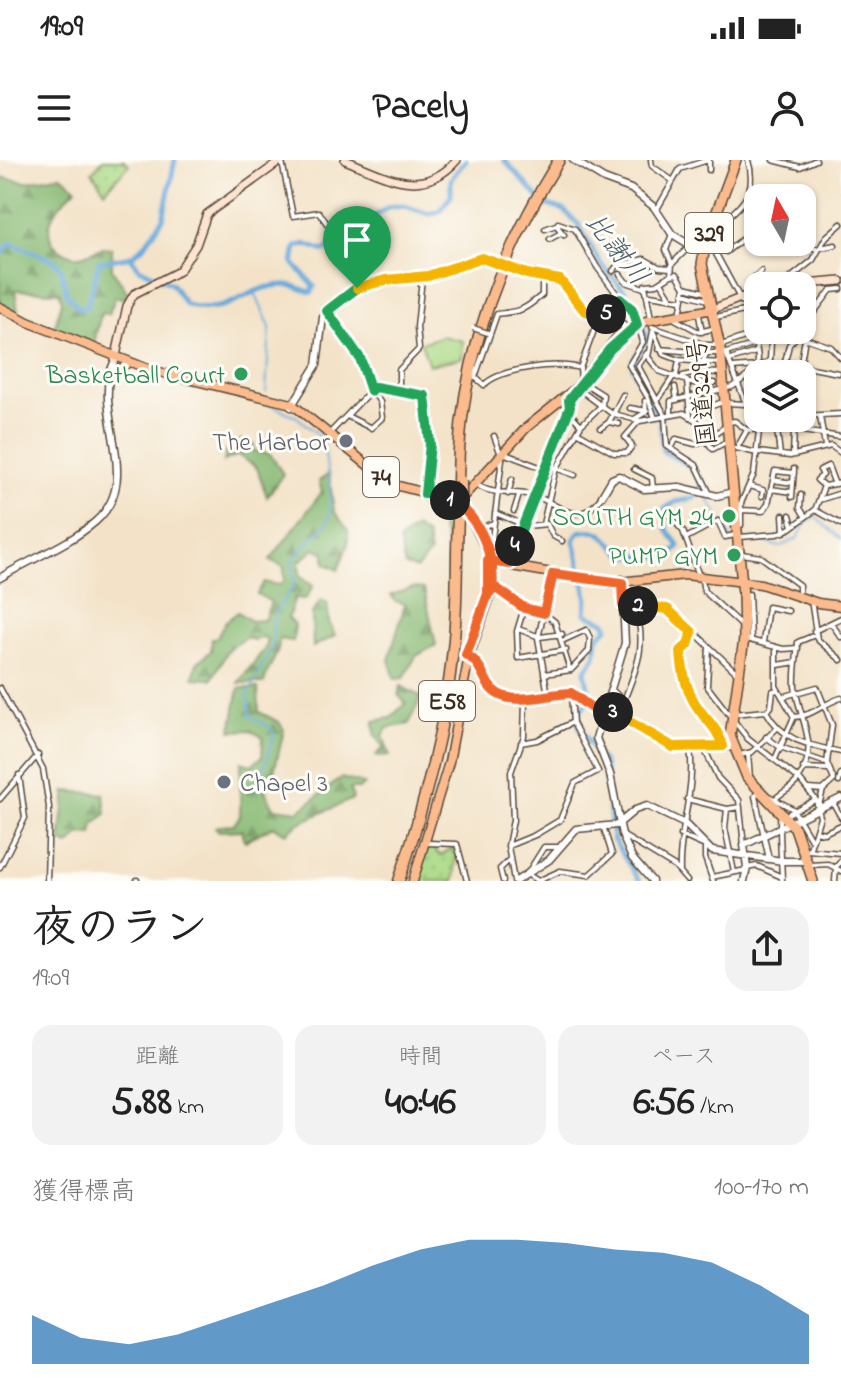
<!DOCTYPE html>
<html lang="ja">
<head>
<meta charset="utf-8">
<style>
	body { margin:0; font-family:"Indie Flower","Klee One",sans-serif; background:#f2f2f2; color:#222; height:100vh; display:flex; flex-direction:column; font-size:30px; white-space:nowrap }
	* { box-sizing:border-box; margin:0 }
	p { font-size:26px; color:#767676 }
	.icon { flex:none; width:44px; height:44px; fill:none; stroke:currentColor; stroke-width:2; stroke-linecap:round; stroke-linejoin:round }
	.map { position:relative; height:721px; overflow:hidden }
	.panel { display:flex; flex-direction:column; background:#fff; flex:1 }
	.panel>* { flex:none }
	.needle { width:52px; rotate:351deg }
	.tools { position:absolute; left:744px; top:24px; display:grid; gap:16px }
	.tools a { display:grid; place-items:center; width:72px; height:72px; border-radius:16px; background:#fff; box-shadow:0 2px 6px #0004; font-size:40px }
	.pin { position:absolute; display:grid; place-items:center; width:68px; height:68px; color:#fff; margin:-82px -34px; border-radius:50% 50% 50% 0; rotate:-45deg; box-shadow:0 0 8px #0007 }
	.pin .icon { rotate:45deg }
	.km { position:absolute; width:40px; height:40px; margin:-20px; border-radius:50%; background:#222; color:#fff; font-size:22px; line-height:40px; text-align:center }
	.round { display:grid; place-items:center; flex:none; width:84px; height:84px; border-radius:24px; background:#f2f2f2 }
	.overview { display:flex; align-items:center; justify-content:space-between; height:136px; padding:0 32px }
	h1 { font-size:44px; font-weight:700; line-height:60px }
	.figures { display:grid; grid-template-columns:repeat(3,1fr); gap:12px; height:136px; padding:8px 32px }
	.figures div { display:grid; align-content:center; border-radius:20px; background:#f2f2f2; text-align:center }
	.figures b { font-size:40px; font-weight:700 }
	.figures small { font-size:22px; font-weight:400 }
	.figures p { font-size:22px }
	.chart { height:224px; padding:16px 32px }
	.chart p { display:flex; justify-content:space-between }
	.chart svg { width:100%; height:144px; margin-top:8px; fill:#1f6fb2; opacity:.7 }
	.status { display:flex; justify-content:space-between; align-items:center; height:56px; padding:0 40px; background:#fff; direction:ltr }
	.status svg { height:22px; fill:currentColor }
	header { display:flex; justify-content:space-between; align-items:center; height:104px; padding:0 32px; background:#fff; font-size:36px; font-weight:700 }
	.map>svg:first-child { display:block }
	.grass { fill:#acda87; stroke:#748252; stroke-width:2 }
	.forest { fill:url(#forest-firs); stroke:#627249; stroke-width:2 }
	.park { fill:url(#park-dots); stroke:#748252; stroke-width:2 }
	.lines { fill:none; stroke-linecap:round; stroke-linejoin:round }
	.stream { stroke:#67a9db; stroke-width:2 }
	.river { stroke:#67a9db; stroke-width:5 }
	.minor-casing { stroke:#574637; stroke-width:7 }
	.tertiary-casing { stroke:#574637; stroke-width:9 }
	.secondary-casing { stroke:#574637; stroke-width:10 }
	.primary-casing { stroke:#574637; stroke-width:11 }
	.trunk-casing { stroke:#574637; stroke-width:12 }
	.motorway-casing { stroke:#574637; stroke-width:13 }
	.minor { stroke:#fff; stroke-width:4 }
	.tertiary { stroke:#fff; stroke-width:6 }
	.secondary { stroke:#fde4d1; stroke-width:7 }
	.primary { stroke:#fbbb8d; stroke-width:8 }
	.trunk { stroke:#fbbb8d; stroke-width:9 }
	.motorway { stroke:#fbbb8d; stroke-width:10 }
	.minor-bridge-casing { stroke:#574637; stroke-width:7; stroke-linecap:butt }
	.tertiary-bridge-casing { stroke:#574637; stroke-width:9; stroke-linecap:butt }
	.motorway-bridge-casing { stroke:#574637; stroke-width:13; stroke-linecap:butt }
	.minor-bridge { stroke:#fff; stroke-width:4 }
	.tertiary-bridge { stroke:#fff; stroke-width:6 }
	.motorway-bridge { stroke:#fbbb8d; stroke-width:10 }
	.split-1-casing { stroke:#fff; stroke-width:16 }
	.split-2-casing { stroke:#fff; stroke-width:16 }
	.split-3-casing { stroke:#fff; stroke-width:16 }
	.split-4-casing { stroke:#fff; stroke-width:16 }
	.split-5-casing { stroke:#fff; stroke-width:16 }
	.split-6-casing { stroke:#fff; stroke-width:16 }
	.split-1 { stroke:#22a559; stroke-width:10 }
	.split-2 { stroke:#f0652b; stroke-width:10 }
	.split-3 { stroke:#f5b400; stroke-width:10 }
	.split-4 { stroke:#f0652b; stroke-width:10 }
	.split-5 { stroke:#22a559; stroke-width:10 }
	.split-6 { stroke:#f5b400; stroke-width:10 }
	.leisure-dot { fill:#2e9e5b; stroke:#fdfcf7; stroke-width:3 }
	.worship-dot { fill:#6b7280; stroke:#fdfcf7; stroke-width:3 }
	.labels { text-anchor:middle; stroke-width:6; stroke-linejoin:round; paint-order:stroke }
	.shield { fill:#fdfcf7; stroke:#75695f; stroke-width:2 }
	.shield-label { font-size:24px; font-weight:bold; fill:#3b2a1e }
	.leisure-label { font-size:26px; fill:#27864d; stroke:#fdfcf7; text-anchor:end }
	.street-label { font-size:26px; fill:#3b2a1e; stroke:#fdfcf7 }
	.worship-label { font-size:26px; fill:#5b616d; stroke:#fdfcf7; text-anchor:end }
	.water-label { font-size:28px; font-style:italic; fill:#4d5d6a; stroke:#fdfcf7 }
</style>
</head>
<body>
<div class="status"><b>19:09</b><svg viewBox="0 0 49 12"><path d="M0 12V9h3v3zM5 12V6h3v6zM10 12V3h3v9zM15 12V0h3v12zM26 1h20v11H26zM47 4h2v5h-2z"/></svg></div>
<header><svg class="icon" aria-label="menu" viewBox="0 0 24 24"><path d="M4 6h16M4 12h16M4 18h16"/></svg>Pacely<svg class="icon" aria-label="person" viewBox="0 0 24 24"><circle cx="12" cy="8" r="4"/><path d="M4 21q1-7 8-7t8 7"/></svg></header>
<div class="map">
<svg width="841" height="721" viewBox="0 0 841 721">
	<defs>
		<pattern id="forest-firs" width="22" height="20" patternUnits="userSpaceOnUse" patternTransform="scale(2)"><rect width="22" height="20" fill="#89ba74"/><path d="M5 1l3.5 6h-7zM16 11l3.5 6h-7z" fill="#71975f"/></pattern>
		<pattern id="park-dots" width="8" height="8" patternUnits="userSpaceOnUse" patternTransform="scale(2)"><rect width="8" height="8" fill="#acda87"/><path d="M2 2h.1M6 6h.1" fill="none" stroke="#95bb74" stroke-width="1.8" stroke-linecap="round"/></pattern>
	</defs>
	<rect width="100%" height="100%" fill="#fdfcf7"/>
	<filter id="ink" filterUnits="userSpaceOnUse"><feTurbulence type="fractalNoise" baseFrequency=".0125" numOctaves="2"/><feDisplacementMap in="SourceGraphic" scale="16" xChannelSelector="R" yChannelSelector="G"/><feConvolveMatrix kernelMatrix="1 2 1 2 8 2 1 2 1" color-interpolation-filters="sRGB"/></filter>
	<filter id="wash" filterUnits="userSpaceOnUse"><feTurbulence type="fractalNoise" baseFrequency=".006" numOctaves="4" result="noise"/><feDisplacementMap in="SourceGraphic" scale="32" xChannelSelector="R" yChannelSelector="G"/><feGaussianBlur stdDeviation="1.8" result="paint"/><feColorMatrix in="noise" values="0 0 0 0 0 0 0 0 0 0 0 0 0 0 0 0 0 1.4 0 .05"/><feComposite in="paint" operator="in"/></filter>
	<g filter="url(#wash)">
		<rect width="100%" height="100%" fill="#f3e2c7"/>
		<!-- grass -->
		<path class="grass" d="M442,176L463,181L462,198L429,205L421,183Z"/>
		<!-- forest -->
		<path class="forest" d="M61,15L76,28C60,45 42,60 52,83C83,111 87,85 112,88V109L129,135L125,138L115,137L109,154L101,153L94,184L54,169L62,141L59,132L15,130L18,152L0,143V17L26,22Z
			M240,280L254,285V291L270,294L283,314L267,337L257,308L238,295L224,301L227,290L235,291Z
			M329,314L334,351L348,370V384L338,410L325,403V392L315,389L299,402L300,416L313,426L305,440L295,437L288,458L295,465L293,481L279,479C280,497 267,505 264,523H238L266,487L267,479L263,477L253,480L247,477L228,490L212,519L193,518L197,503L211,491L212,478H217L225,462L238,452L251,461L264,460L271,442L257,434L264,422L279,425L284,421V407L270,400L322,332L319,321Z
			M436,341L452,348L454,436L448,424L447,385L434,347Z
			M415,368L427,376L430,393L417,409L405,406L399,381Z
			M412,428L424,429L436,485L416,496L404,518L395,519L389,500L405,444L395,441L391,435Z
			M321,440L327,443L329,462L335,476L313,487L312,453Z
			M401,526L421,537L409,564L387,568L383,576L390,596L381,597L376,595L384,588L375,575L374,561L390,558L406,543L398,535Z
			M239,528H258L259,552L279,562L284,570L274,612L265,631L274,648L299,651L341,618L364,624L359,629H350L353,639L301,662L286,673L273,666L245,681L242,670L219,671L215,667L234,664L240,656L241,602L251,605L262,597L263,577L250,570L231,571Z
			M66,631L104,634L106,654L94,664L92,674L78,675L69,685L60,681Z"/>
		<!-- park -->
		<path class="park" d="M103,0H124L129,5L105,31L92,12Z
			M431,686L441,696L452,687L456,695L454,721H416L427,687Z"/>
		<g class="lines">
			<!-- stream -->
			<path class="stream" d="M255,133L270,167L266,232
				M706,336L733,381
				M740,381H763L779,387L797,379L806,363L815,357L841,379
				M257,631L274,575L270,567L250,556L248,534L272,487L274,455L295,423L292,403C301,387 314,378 325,365C337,352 325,296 322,278L297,257L267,243"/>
			<!-- river -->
			<path class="river" d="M504,0L544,44L564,50L579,65L600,103L636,144L647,179L634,199L633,208L660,259L663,291L693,308L703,326L694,338L675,342L665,349L667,370L679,386L670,397L626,396C607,385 606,365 579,372L574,380L587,436L586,454L605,462L608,467L597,478L595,497L585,511L590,537L578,554L579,567L604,604L613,679L639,721
				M0,96L11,83L55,101L61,109L67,135L79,148L87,147L99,102L132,96L145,85L163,59L175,0
				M130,96L139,108L172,124L185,144C232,160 246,123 288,125C296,125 303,131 312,132L314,126L293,103L296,87L305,84L324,91L388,47L402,45L429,54L439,51L451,36V19L466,0"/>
		</g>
	</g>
	<g filter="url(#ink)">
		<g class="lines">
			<!-- minor casing -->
			<g class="minor-casing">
				<path id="minor" d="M651,0L652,6L673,21
					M709,0V10
					M773,0L800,7L816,0
					M282,2L293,56L319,52L347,93L357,128
					M768,38L769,37
					M747,41L758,42
					M802,50V49
					M656,51L680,9L708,0
					M802,62H803
					M719,64L715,92L742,142L758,147
					M718,65C742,46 758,33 748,0
					M545,69L556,65
					M564,75L557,66L558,63L575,69L597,107L622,141L632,149L637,165
					M550,79L561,73
					M802,79L815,89L835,85
					M717,87L726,92L745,77L758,74
					M672,104L690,86
					M613,111L617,106L644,99L659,107L670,108
					M620,114L626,122L644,128
					M671,115L677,114L685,127L708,133
					M671,115L672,104L666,90L672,74
					M542,116V135C522,152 520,151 497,154L475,217L484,225C501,208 556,202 580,208
					M661,122L671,138
					M783,124L813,100L826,77L841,64
					M755,132V117L761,111
					M684,133L708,140
					M650,135L681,140
					M328,153L360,198L366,223L380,242L382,258L371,268L349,257
					M680,155L685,127
					M699,155L702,172
					M802,156L805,178L831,187L841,198
					M603,157L620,139
					M716,157L744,151L758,159
					M802,157L812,155L831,130L841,129
					M651,159L645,125L657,124L671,115
					M675,159L699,172L716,168
					M639,167L643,182L629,205L648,238L655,258
					M652,167L706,185H722L753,174
					M653,171L648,197L659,211L687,221L690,255
					M654,173L663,194L679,200L705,202
					M659,189L706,193
					M647,193L638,206L665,255L667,286L696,305L710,334
					M726,193L753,185
					M730,200L756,192
					M704,202L721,203
					M802,206L838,213
					M733,208L758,206
					M756,208C763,193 748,179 758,162
					M720,213L700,212L706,193H726L746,244L756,256L759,271L754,314L741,343V365
					M782,214L789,185L802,170
					M799,214L805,178
					M751,215L758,239
					M676,216L679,200
					M683,216L700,212
					M581,222L580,208L599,157
					M688,223H714
					M675,227L677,240
					M399,229V210L419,189L417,167L422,118
					M579,229L611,253L640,261L684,253L714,272
					M658,240L673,217
					M745,241L758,244
					M727,243L746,244
					M691,247H709L723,242
					M630,248L647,251
					M568,251L581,265
					M671,253V241L732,227L770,200L771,182L765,170
					M802,256L841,254
					M820,256L825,286
					M636,258L646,252L645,241
					M770,258L775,270
					M609,262L623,235
					M729,262L735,261L747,270L737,288
					M725,267L706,280L713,289L726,282
					M601,268L609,262L619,264
					M747,270L783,268L841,277
					M777,270L780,295
					M577,272L614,293H627L632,286L625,277L639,261
					M329,274L374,227L423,234L430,277L425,338
					M494,276L500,292L545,309
					M673,285L676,279L695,284L706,280
					M736,288L757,293
					M758,292L790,296L831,286L841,293
					M793,295L794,269
					M547,305L575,315
					M557,308L581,265L602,245L603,235L584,223
					M634,309L652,318L653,329
					M773,320L793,323
					M477,325C494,336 514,331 532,335C559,342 577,372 602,336
					M749,326L763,330L762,336
					M824,326L817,320L823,315L820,310L828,306L834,322
					M771,329L792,332
					M508,334L512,319
					M801,335L800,348L805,356
					M792,337L794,309
					M819,340L841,333
					M741,350L763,351L768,344L775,311L794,313
					M815,350L841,364
					M514,351L519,335
					M495,353L527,366L547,364L553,376L562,381
					M668,354L683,371L698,413
					M783,355L784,372
					M790,355L793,366
					M543,364L556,308
					M478,369L493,363
					M740,377L777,374L791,368L815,350L824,326L841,323
					M686,378L718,361L725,377L735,375
					M492,379L502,299
					M485,383L492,379L516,383
					M742,394L761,397L799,425V431
					M701,416L704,431L742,466
					M494,428L524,448L544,453L555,462L570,510
					M749,434L751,479
					M811,440L817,479L841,500
					M623,445L672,451L738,514
					M524,448L517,471L518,498L566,490
					M831,463L841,477
					M518,469L540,477L562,474
					M814,471L841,458
					M692,472L690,481L681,491C682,512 686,531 698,548C708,562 718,569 723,586
					M746,479L783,489L798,488
					M763,482L768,447L788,451
					M709,488L707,526L748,579L799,619L816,640L820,657L810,688L805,691
					M776,488V526L794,557
					M778,505L796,502
					M544,514L571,510L589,491L590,478L586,470L564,480
					M0,528L43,609L49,647L47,721
					M611,529L624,541
					M548,535L538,478L553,413
					M782,537L817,527L832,565L827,603L834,620L823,630L808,629
					M766,551L771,547L773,531L778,530
					M619,553C634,513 650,488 634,445
					M733,554L766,551C783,582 809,585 841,592
					M766,577L780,587L827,603
					M521,583L537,580L573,562
					M704,588L718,618L739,640L744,685
					M748,593L750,618
					M740,595L752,592L776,569
					M775,599L794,557C811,557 824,543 841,538
					M803,608L828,609
					M839,622L841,614
					M758,632L755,636L769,699
					M765,634L793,649L812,681
					M0,639L38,595
					M687,639L727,649L740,647
					M773,641C780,633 790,630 797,621C822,587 799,560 795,526C794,511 797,497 798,482L815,475
					M833,643L841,657
					M819,645L823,630
					M727,649L725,668L734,712
					M781,653C778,660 782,707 782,721
					M786,655L815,640
					M816,671L824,673L841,665
					M622,675L675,707L687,721
					M680,675L705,686V698L713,721
					M427,683L457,684L467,721
					M508,686L535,675L560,660L575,623L598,611L573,563L571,534
					M560,687H544L527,714L538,721L560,711L589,715L612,694L603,666
					M808,690L841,693
					M809,705L828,704L841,711
					M0,707L25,658L19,615
					M747,708L757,706L782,717
					M680,712C678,670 696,630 690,588
					M712,717L746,710
					M137,721V720
					M503,721L500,709L509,700
					M514,721L508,686L513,660L511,612L524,576L525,540
					M835,721L836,707L841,701"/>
			</g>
			<!-- tertiary casing -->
			<g class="tertiary-casing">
				<path id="tertiary" d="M573,0L604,19L631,29L654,47L672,74L703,93
					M509,107L560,120L584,150L618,161L630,172
					M115,211L128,204
					M291,247L317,205L323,157L342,138L370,123L428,116L478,99L499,103
					M602,336L612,319L619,316L644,329L679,327L717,336L733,332
					M510,404L570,247L567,237
					M0,418C30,399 67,386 95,362C146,318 89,252 115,200
					M622,419L625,483L596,578L610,614L622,675L632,698L652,721
					M466,495C478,500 482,513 488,524C504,551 546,533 571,533L594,550L623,555L673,587H732
					M516,721L549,700L576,669L617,665L635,650L647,646L685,664L712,691L783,701H808
					M744,721L747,708L744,685L841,638"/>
			</g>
			<!-- secondary casing -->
			<g class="secondary-casing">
				<path id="secondary" d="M345,0C386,16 422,40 457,0
					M783,126L841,121
					M713,149L758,131
					M115,200L127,146L134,134L179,111L196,85L207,54L282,0"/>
			</g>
			<!-- primary casing -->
			<g class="primary-casing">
				<path id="primary" d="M0,147L28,162L151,210L292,244L391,324L449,339L470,356L490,397L492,431L469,496L449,602L413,721
					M461,339L526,268L577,227L618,176L646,161L713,149
					M488,402L610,423L685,415L761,424L818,443L841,446"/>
			</g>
			<!-- trunk casing -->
			<g class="trunk-casing">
				<path id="trunk" d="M736,0L706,81L702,104L720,188L743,435L744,479L730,576L747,617L795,668L813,721"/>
			</g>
			<!-- motorway casing -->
			<g class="motorway-casing">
				<path id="motorway" d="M458,321C458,205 498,98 559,0
					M399,721C424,645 445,569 453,489C458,445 456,400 458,355"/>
			</g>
			<!-- minor -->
			<use href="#minor" class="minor"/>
			<!-- tertiary -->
			<use href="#tertiary" class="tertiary"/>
			<!-- secondary -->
			<use href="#secondary" class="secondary"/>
			<!-- primary -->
			<use href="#primary" class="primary"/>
			<!-- trunk -->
			<use href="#trunk" class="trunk"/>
			<!-- motorway -->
			<use href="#motorway" class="motorway"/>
			<!-- minor-bridge casing -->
			<g class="minor-bridge-casing">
				<path id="minor-bridge" d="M473,168L488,173"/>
			</g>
			<!-- tertiary-bridge casing -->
			<g class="tertiary-bridge-casing">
				<path id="tertiary-bridge" d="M499,103L509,107"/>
			</g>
			<!-- motorway-bridge casing -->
			<g class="motorway-bridge-casing">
				<path id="motorway-bridge" d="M461,356V321"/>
			</g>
			<!-- minor-bridge -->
			<use href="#minor-bridge" class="minor-bridge"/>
			<!-- tertiary-bridge -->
			<use href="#tertiary-bridge" class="tertiary-bridge"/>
			<!-- motorway-bridge -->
			<use href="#motorway-bridge" class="motorway-bridge"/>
		</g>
	</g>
	<g class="lines" filter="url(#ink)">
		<!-- split-1 casing -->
		<g class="split-1-casing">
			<path id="split-1" d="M357,128L327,151L360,198L371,231L375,227L425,236L430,284L425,334L450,340"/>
		</g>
		<!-- split-2 casing -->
		<g class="split-2-casing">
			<path id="split-2" d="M450,340C481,356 496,399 492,431L496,428L524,448L544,453L553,414L622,423L623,445L638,446"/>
		</g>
		<!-- split-3 casing -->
		<g class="split-3-casing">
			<path id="split-3" d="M613,552L673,587L723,586C718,569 708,562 698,548C686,531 682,512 681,491L688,485L692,472L667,449L638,446"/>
		</g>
		<!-- split-4 casing -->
		<g class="split-4-casing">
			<path id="split-4" d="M515,386L510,404L488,401V434L466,495C478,500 482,513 488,524C504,551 546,533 571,533L594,550L613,552"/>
		</g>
		<!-- split-5 casing -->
		<g class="split-5-casing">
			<path id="split-5" d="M515,386L570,247L569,240L610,189L637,165L632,149L620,139L606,154"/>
		</g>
		<!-- split-6 casing -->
		<g class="split-6-casing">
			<path id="split-6" d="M357,128L386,120L428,116L482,98L527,114L560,120L584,150L599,157L606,154"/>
		</g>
		<!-- split-1 -->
		<use href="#split-1" class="split-1"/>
		<!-- split-2 -->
		<use href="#split-2" class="split-2"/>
		<!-- split-3 -->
		<use href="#split-3" class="split-3"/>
		<!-- split-4 -->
		<use href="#split-4" class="split-4"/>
		<!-- split-5 -->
		<use href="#split-5" class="split-5"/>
		<!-- split-6 -->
		<use href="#split-6" class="split-6"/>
	</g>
	<!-- markers -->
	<g class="leisure-dot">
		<circle cx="241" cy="214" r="8"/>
		<circle cx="729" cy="356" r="8"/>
		<circle cx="734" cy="395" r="8"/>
	</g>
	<g class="worship-dot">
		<circle cx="346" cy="281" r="8"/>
		<circle cx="224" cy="622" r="8"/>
	</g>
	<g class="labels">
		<!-- shield labels -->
		<g class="shield">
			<rect x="685" y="53" width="48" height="40" rx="6"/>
			<rect x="363" y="297" width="36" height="40" rx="6"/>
			<rect x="419" y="521" width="56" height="40" rx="6"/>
		</g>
		<g class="shield-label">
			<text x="709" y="81">329</text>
			<text x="381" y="325">74</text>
			<text x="447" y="549">E58</text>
		</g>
		<!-- leisure labels -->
		<g class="leisure-label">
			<text x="225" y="223">Basketball Court</text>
			<text x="713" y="365">SOUTH GYM 24</text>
			<text x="718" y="404">PUMP GYM</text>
		</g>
		<!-- street labels -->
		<g class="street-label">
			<text transform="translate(701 232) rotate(-96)" y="9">国道329号</text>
		</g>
		<!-- worship labels -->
		<g class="worship-label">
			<text x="330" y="290">The Harbor</text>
			<text x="240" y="631" text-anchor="start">Chapel 3</text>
		</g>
		<!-- water labels -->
		<g class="water-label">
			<text transform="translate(618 88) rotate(52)" y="10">比謝川</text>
		</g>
	</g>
</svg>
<div class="tools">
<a><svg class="needle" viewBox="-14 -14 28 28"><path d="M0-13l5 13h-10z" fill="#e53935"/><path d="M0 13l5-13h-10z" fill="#767676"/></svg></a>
<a><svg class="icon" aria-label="locate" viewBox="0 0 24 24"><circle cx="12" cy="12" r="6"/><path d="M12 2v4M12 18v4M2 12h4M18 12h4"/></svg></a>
<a><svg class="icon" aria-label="layers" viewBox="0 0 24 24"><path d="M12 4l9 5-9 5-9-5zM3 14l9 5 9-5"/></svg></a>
</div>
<div class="pin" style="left:357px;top:128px;background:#1e9e55"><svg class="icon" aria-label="arrive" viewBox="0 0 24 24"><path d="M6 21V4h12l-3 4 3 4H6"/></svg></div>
<b class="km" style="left:450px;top:340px">1</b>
<b class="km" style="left:638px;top:446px">2</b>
<b class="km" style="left:613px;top:552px">3</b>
<b class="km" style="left:515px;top:386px">4</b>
<b class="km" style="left:606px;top:154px">5</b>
</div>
<section class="panel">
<div class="overview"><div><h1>夜のラン</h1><p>19:09</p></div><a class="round"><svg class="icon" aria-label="share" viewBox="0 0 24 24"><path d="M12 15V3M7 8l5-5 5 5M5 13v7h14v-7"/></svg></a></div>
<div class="figures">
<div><p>距離</p><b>5.88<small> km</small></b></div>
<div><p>時間</p><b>40:46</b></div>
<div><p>ペース</p><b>6:56<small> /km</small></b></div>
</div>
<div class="chart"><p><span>獲得標高</span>100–170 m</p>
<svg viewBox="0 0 160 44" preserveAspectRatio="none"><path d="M0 44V29L10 36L20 38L30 35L40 30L50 25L60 20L70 14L80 9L90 6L100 6L110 7L120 9L130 10L140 13L150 20L160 29V44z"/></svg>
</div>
</section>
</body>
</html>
